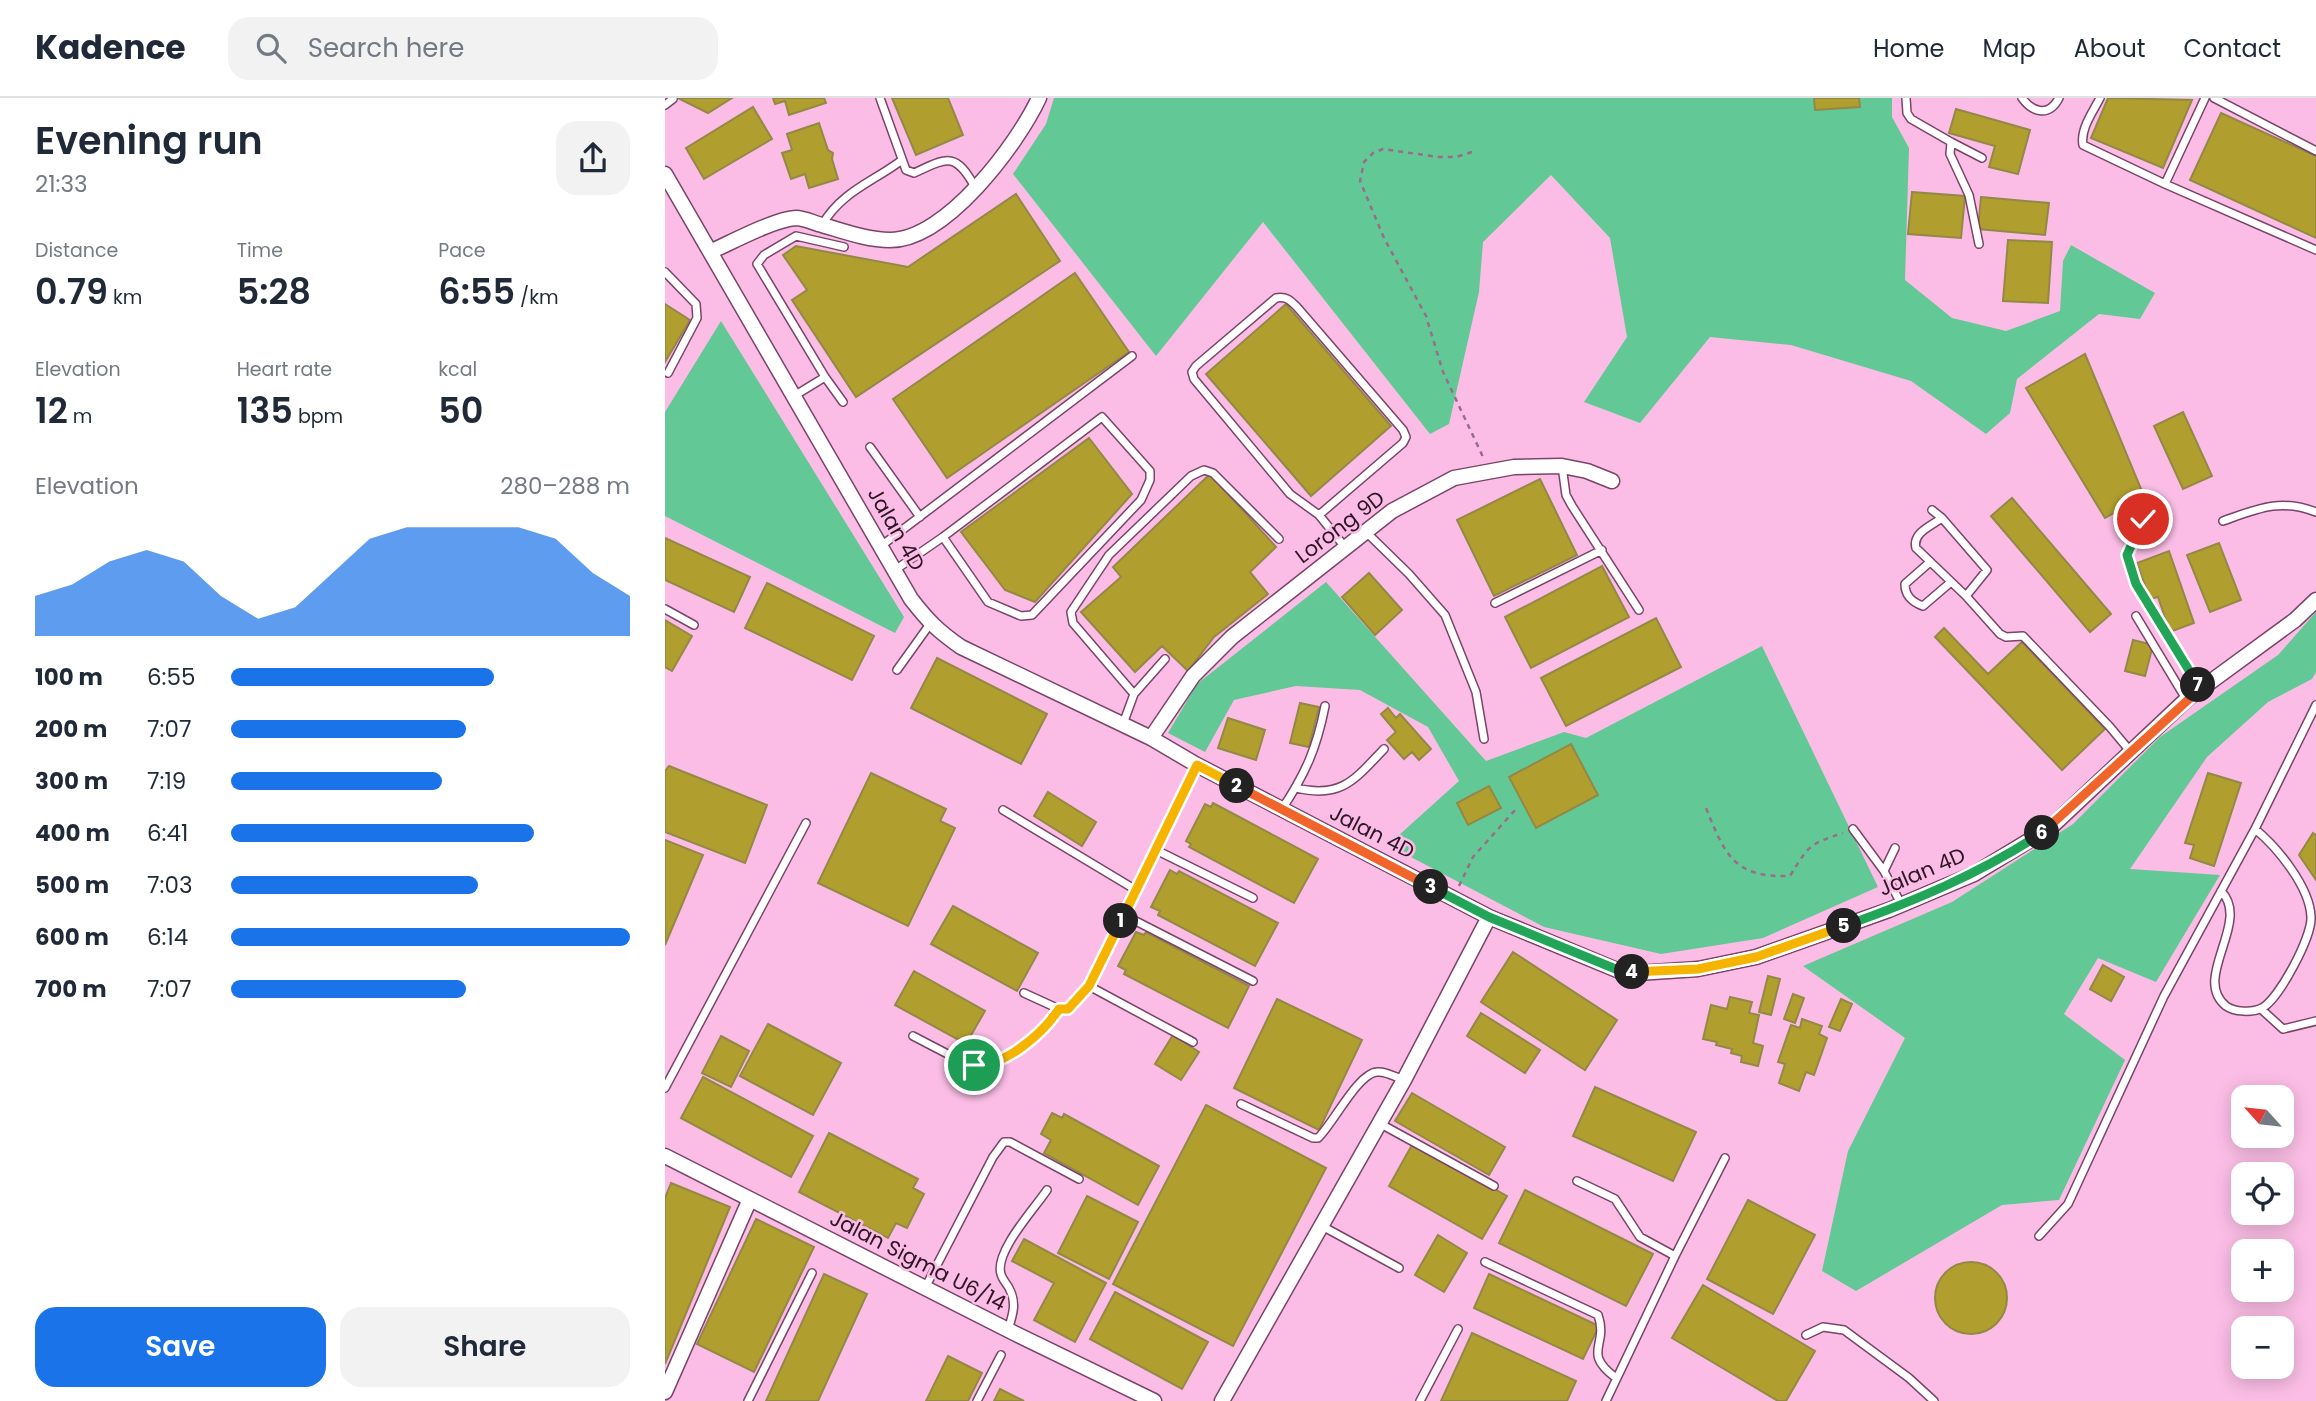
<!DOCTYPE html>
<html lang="en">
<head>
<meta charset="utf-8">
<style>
	body { margin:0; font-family:Poppins,sans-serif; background:#f2f2f3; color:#1f2937; height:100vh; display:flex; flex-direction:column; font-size:26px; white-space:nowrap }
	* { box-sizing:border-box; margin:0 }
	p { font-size:23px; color:#747a83 }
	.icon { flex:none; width:38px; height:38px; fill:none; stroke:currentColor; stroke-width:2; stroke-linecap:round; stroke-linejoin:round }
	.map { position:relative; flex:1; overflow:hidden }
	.sheet { display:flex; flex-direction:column; background:#fff; width:665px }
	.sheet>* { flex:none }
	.needle { width:46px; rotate:297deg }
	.buttons { position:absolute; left:1566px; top:987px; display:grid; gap:14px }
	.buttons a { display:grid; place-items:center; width:63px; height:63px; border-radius:14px; background:#fff; box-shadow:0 4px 18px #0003; font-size:35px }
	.pin { position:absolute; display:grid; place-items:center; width:60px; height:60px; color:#fff; margin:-30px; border:4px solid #fff; border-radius:50%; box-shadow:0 2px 7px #0007 }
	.km { position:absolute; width:35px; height:35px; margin:-18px; border-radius:50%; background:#222; color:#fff; font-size:19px; line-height:35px; text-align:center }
	.round { display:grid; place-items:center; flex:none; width:74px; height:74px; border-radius:21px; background:#f2f2f3 }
	.head { display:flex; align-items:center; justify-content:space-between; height:119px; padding:0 35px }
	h1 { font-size:38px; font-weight:600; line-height:52px }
	.metrics { display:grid; grid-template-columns:repeat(3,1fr); gap:10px; height:119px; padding:7px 35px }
	.metrics div { display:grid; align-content:center }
	.metrics b { font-size:35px; font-weight:600 }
	.metrics small { font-size:19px; font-weight:400 }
	.metrics p { font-size:19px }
	.chart { height:196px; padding:14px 35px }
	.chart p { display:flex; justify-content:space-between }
	.chart svg { width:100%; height:126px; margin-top:7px; fill:#1a73e8; opacity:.7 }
	.cta { display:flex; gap:14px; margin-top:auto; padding:14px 35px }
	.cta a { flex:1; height:80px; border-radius:21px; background:#1a73e8; color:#fff; font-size:28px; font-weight:600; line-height:80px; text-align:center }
	.cta a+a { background:#f2f2f3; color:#1f2937 }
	ul { padding:0 35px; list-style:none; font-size:23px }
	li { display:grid; grid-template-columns:112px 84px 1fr; align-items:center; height:52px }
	li i { height:18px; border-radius:9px; background:#1a73e8 }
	header { display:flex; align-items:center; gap:42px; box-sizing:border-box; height:98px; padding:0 35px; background:#fff; border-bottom:2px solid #e0e1e3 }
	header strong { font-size:33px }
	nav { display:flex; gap:38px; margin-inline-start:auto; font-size:24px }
	.search { width:490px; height:63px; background:#f2f2f3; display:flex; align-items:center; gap:18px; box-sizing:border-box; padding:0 24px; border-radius:21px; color:#747a83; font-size:26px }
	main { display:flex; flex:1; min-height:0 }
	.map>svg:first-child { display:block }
	.green { fill:#62c896 }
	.building { fill:#b09f2f; stroke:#938846; stroke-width:2 }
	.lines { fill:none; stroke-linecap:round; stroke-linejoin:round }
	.lane-casing { stroke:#794468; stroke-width:10 }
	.street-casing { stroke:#794468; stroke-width:17 }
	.path { stroke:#996d8a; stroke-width:2.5; stroke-dasharray:5 5; stroke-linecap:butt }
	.lane { stroke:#fff; stroke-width:7 }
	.street { stroke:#fff; stroke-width:14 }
	.split-1-casing { stroke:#fff; stroke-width:14 }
	.split-2-casing { stroke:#fff; stroke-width:14 }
	.split-3-casing { stroke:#fff; stroke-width:14 }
	.split-4-casing { stroke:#fff; stroke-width:14 }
	.split-5-casing { stroke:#fff; stroke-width:14 }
	.split-6-casing { stroke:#fff; stroke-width:14 }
	.split-7-casing { stroke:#fff; stroke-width:14 }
	.split-8-casing { stroke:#fff; stroke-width:14 }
	.split-1 { stroke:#f5b400; stroke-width:9 }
	.split-2 { stroke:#f5b400; stroke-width:9 }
	.split-3 { stroke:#f0652b; stroke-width:9 }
	.split-4 { stroke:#22a559; stroke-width:9 }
	.split-5 { stroke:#f5b400; stroke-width:9 }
	.split-6 { stroke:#22a559; stroke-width:9 }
	.split-7 { stroke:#f0652b; stroke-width:9 }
	.split-8 { stroke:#22a559; stroke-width:9 }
	.labels { text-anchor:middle; stroke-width:5; stroke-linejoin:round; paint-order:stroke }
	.street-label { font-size:21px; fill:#2d1626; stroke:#fbbde5 }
</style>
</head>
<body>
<header>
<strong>Kadence</strong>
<div class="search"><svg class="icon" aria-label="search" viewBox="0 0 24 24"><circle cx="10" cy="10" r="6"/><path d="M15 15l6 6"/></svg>Search here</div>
<nav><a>Home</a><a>Map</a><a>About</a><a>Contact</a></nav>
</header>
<main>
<section class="sheet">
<div class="head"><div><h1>Evening run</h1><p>21:33</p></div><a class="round"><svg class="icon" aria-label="share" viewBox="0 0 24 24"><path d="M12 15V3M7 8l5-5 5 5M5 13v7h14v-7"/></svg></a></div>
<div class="metrics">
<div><p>Distance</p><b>0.79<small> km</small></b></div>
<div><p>Time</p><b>5:28</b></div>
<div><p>Pace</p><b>6:55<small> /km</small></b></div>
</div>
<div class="metrics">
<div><p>Elevation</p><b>12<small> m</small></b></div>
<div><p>Heart rate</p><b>135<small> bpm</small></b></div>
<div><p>kcal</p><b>50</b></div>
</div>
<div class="chart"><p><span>Elevation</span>280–288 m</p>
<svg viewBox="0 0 160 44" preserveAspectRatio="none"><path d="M0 44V30L10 26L20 18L30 14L40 18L50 30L60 38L70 34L80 22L90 10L100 6L110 6L120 6L130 6L140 10L150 22L160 30V44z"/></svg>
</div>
<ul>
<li><b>100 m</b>6:55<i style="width:66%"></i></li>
<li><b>200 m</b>7:07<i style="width:59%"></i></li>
<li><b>300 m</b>7:19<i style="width:53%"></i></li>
<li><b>400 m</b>6:41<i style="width:76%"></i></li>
<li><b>500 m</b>7:03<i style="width:62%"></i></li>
<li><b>600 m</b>6:14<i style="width:100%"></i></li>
<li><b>700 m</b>7:07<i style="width:59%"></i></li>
</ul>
<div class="cta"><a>Save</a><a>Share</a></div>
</section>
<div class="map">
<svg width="1651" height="1303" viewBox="0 0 1651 1303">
	<rect width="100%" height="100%" fill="#fbbde5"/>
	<!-- green -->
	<path class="green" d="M389,0H1227V19L1244,50L1240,182L1287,220L1341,233L1395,213L1398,163L1406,147L1490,195L1475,221L1434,216L1352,281L1345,315L1321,336L1246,283L1126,247L1045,239L975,325L919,304L962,239L945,140L886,77L818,144L814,194L784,326L765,336L598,124L491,258L348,76L381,26Z
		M56,223L239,519L230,535L0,418V314Z
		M661,484L821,663L899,634L921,640L1097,548L1213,789L1098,840L996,856L879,829L723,747L794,683L763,629L695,592L631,588L569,602L540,654L503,635L532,586Z
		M1651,514V574L1647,581L1603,604L1542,659L1465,771L1555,777L1491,884L1433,860L1399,916L1460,962L1394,1102L1337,1107L1191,1193L1157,1173L1183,1053L1240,940L1138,868L1287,804L1408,726L1495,639L1613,557Z"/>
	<!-- building -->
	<path class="building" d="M13,0H67L43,15Z
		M108,0H159L161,5L124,17L120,3L110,6Z
		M227,0H283L298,37L251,57Z
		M1149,0H1194L1195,9L1150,12Z
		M1443,0L1527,2L1498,70L1426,40Z
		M88,9L107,41L39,81L21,50Z
		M1291,11L1365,32L1353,76L1324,69L1330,48L1284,35Z
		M1556,15L1651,58V140L1525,82Z
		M154,25L163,52L168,55L167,61L173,81L144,90L140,76L126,81L117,55L127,52L122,36Z
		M1247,94L1300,98L1296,140L1243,136Z
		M351,96L395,163L191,299L127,202L142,192L118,157L131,148L243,169Z
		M1316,99L1384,105L1380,137L1313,131Z
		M1343,142L1387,144L1383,205L1338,203Z
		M410,175L464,254L282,380L228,301Z
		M0,206L25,222L0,264Z
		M621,206L726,328L646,398L541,276Z
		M1420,256L1479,398L1440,420L1361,290Z
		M1518,314L1547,378L1518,391L1489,328Z
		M424,340L467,396L370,504L340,492L296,434Z
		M545,376L611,449L585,474L603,496L549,539L523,573L497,548L470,574L416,514L456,479L448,469Z
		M875,381L912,457L829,498L792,422Z
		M1347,400L1446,516L1425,534L1326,418Z
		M0,440L85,479L69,514L0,482Z
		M1554,445L1576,502L1545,514L1522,457Z
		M1504,453L1529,525L1505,534L1493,499L1485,501L1472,465Z
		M937,468L964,519L866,570L840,519Z
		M704,475L737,512L710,537L677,499Z
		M102,485L209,538L187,582L80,530Z
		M991,520L1016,569L901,628L876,580Z
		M0,522L27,538L7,573L0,569Z
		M1279,530L1323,576L1357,544L1440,631L1397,672L1270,539Z
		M1468,542L1488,547L1480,578L1460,573Z
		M272,560L382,616L356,666L246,610Z
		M635,605L654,609L644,649L625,645Z
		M723,610L731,620L735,616L766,651L754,662L747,654L739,661L722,642L731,634L716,616Z
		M563,620L600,632L591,662L553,650Z
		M906,646L933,697L871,730L844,679Z
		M4,668L102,707L80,765L0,734V673Z
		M206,675L281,711L275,723L290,730L243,828L153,785Z
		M1543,675L1576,685L1549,768L1525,760L1529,747L1520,745Z
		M824,688L836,710L803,727L792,705Z
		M383,694L431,724L417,748L369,718Z
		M548,705L653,761L629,805L524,749L526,746L521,743L540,706L546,709Z
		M1648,735L1651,737V782L1634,757Z
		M0,742L38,757L0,847Z
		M505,772L512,776L514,773L613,825L590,868L493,817L495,813L486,809Z
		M288,808L373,855L352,893L266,846Z
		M471,834L479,837L481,834L584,888L563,930L459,876L461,872L453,868Z
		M848,854L952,922L920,972L816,904Z
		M1438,867L1459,879L1446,903L1425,891Z
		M249,873L320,913L301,946L230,907Z
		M1103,878L1115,881L1106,917L1094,914Z
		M1128,896L1139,900L1130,925L1119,921Z
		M1065,899L1087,904L1084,915L1094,917L1088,945L1098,948L1093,968L1076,964L1077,958L1066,955L1067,951L1051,947L1052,944L1038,941L1046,907L1062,911Z
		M612,901L697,942L654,1032L569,990Z
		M1176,901L1187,906L1175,933L1164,929Z
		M816,915L875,952L860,975L802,938Z
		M1137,921L1157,928L1154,936L1162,940L1149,977L1141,974L1134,993L1114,985L1120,966L1113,964L1126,927L1135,930Z
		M103,926L176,965L148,1017L75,978Z
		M508,937L534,954L516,982L490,966Z
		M56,938L84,953L66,989L37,975Z
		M38,979L148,1038L126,1079L16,1020Z
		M930,989L1031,1034L1008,1083L908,1038Z
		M747,995L840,1049L824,1077L730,1023Z
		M541,1007L661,1070L568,1248L448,1186Z
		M387,1015L397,1020L399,1016L494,1068L473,1107L379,1055L386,1042L376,1036Z
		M164,1035L253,1081L248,1090L259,1096L242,1130L231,1125L223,1140L134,1094Z
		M748,1045L842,1098L817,1141L724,1088Z
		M6,1085L65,1109L0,1266V1100Z
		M860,1092L988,1156L961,1208L834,1145Z
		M422,1098L473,1124L444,1181L393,1155Z
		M1083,1102L1150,1137L1108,1216L1042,1181Z
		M91,1121L149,1149L89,1274L32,1246Z
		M773,1137L802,1155L779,1194L750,1177Z
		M359,1141L441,1185L410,1244L369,1222L389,1185L347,1163Z
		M1270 1200a36 36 0 1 1 72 0a36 36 0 1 1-72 0Z
		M159,1176L202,1196L153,1303H101Z
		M824,1176L934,1228L918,1261L809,1210Z
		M1038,1187L1150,1253L1121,1303H1113L1007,1240Z
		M450,1194L543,1244L517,1291L425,1241Z
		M807,1235L911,1283L902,1303H776Z
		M283,1258L317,1275L303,1303H261Z
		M335,1291L359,1303H329Z"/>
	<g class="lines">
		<!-- lane casing -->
		<g class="lane-casing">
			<path id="lane" d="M215,0L241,72L249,75C282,60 290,53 310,89
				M1241,0L1242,15L1246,21L1286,44L1317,60
				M1357,0C1368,15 1384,19 1394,0
				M1435,0C1428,14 1415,31 1418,47L1500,86L1651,152
				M1549,0L1651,53
				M0,7L8,1
				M1286,44L1285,56L1304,97L1314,146
				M1500,86L1540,0
				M157,127C177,93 208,84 237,62
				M0,174L31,206L32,220L3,275
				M129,298L160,279
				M178,304L160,279L92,166L99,157L131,138L179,149
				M205,349L255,419
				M897,368L901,397L907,408L974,512
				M1267,412L1277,420L1322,472L1301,498
				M654,417L738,345L741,339L738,332L632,209C625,202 621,198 611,200L531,268L527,274L529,281L625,396L654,417L680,449
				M1277,420C1266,428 1247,435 1251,450L1301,498L1335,536L1341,539L1358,538L1445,629L1465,653
				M1478,421L1462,457L1471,486L1535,591
				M1558,423C1592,411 1615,400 1651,414
				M701,434L744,476L780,517L811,594L819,641
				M216,448L467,258
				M1265,464L1240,486C1240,498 1247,504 1258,508L1286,484
				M230,472L278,439L323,504L356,518L367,517L476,402L485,382V373L437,319L278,439
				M830,505L937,452
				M0,511L29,527
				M1471,518L1521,601
				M232,572L265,526
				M469,596L408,525L406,514L444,457L526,378L539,372L548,375L614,441
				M458,626L469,596L500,561
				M631,690C677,701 690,681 719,651
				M617,711C641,675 652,649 660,608
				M338,712L471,792
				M1188,731L1219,773L1236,806
				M491,752L588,800
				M1219,773L1230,750
				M1556,793C1587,824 1526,880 1561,908C1569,914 1587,915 1597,910C1614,901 1647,839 1646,819C1645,789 1612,749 1590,731
				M459,817L588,883
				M424,888L528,944
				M359,895L394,911H403L424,888L532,667
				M1596,911L1618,931L1651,923
				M248,938L296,963L319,968L341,958L374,936L394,911
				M0,990L141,725
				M576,1006L648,1040H653C668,1026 693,975 712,974C721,973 730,979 739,982
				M714,1025L829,1088
				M912,1083L950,1101L975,1139L1010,1158
				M657,1128L734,1170
				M1374,1138L1403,1106L1499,898L1590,731L1651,607
				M820,1164L933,1217C944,1248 916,1254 951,1280
				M260,1190L328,1059L339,1044H345L414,1081
				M343,1232C348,1216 352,1205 344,1190C342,1186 337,1181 336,1176C329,1154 370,1110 382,1092
				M1141,1237L1158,1229L1179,1232L1244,1280L1269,1303
				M83,1303L147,1175
				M312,1303L336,1257
				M755,1303L793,1231
				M941,1303L1010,1158L1060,1060"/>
		</g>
		<!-- street casing -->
		<g class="street-casing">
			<path id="street" d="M0,76L246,501C263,523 273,533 296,549L486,640L532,667L824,819L952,872L973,875L1033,871L1091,859L1224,812L1309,776L1385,730L1522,601L1630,522L1651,502
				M47,153C67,144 110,121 131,120C139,120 149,125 157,127C178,133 202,142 225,142C281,142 352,47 374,0
				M486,640L528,578L567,539L727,413L789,380L849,369L897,368L922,373L947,383
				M0,1058L349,1235L489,1303
				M0,1294L85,1101
				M557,1303L739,982L824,819"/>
		</g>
		<!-- path -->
		<path class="path" d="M807,54L791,59H773L718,51L708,55L699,64L695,83L719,140L761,218L778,274L819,361
			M1041,710C1060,757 1069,780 1125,778C1144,747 1144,746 1178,735
			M794,788L808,759L851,711"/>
		<!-- lane -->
		<use href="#lane" class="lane"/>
		<!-- street -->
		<use href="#street" class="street"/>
	</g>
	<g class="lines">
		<!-- split-1 casing -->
		<g class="split-1-casing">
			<path id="split-1" d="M309,967C340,969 378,935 394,911H403L424,888L456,823"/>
		</g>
		<!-- split-2 casing -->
		<g class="split-2-casing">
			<path id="split-2" d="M456,823L532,667L572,688"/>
		</g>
		<!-- split-3 casing -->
		<g class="split-3-casing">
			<path id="split-3" d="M572,688L766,789"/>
		</g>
		<!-- split-4 casing -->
		<g class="split-4-casing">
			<path id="split-4" d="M766,789L824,819L953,872L967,874"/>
		</g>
		<!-- split-5 casing -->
		<g class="split-5-casing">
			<path id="split-5" d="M967,874L1033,871L1091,859L1179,828"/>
		</g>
		<!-- split-6 casing -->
		<g class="split-6-casing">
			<path id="split-6" d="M1179,828C1250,803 1314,776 1377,735"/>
		</g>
		<!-- split-7 casing -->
		<g class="split-7-casing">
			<path id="split-7" d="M1377,735L1535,591L1533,587"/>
		</g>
		<!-- split-8 casing -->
		<g class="split-8-casing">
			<path id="split-8" d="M1478,421L1462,457L1471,486L1533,587"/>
		</g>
		<!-- split-1 -->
		<use href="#split-1" class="split-1"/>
		<!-- split-2 -->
		<use href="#split-2" class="split-2"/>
		<!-- split-3 -->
		<use href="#split-3" class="split-3"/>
		<!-- split-4 -->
		<use href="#split-4" class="split-4"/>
		<!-- split-5 -->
		<use href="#split-5" class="split-5"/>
		<!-- split-6 -->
		<use href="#split-6" class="split-6"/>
		<!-- split-7 -->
		<use href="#split-7" class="split-7"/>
		<!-- split-8 -->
		<use href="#split-8" class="split-8"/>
	</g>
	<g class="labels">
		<!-- street labels -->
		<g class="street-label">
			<text transform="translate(675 429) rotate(-37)" y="7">Lorong 9D</text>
			<text transform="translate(231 431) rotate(60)" y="7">Jalan 4D</text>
			<text transform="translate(707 734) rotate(27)" y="7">Jalan 4D</text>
			<text transform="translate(1257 774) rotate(-23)" y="7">Jalan 4D</text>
			<text transform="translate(253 1163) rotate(27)" y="7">Jalan Sigma U6/14</text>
		</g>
	</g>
</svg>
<div class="buttons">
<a><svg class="needle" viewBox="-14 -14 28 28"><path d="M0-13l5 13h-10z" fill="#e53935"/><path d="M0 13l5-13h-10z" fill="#747a83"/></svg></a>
<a><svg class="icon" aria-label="locate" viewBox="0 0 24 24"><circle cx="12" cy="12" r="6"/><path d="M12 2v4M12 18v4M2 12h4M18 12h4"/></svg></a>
<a>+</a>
<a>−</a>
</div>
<div class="pin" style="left:309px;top:967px;background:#1e9e55"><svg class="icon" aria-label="arrive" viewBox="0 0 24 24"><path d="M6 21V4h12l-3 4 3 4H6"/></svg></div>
<div class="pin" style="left:1478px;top:421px;background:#d93025"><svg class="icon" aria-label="check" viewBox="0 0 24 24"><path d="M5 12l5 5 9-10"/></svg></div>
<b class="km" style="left:456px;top:823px">1</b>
<b class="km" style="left:572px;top:688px">2</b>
<b class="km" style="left:766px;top:789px">3</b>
<b class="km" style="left:967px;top:874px">4</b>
<b class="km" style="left:1179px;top:828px">5</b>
<b class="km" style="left:1377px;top:735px">6</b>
<b class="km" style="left:1533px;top:587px">7</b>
</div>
</main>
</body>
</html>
